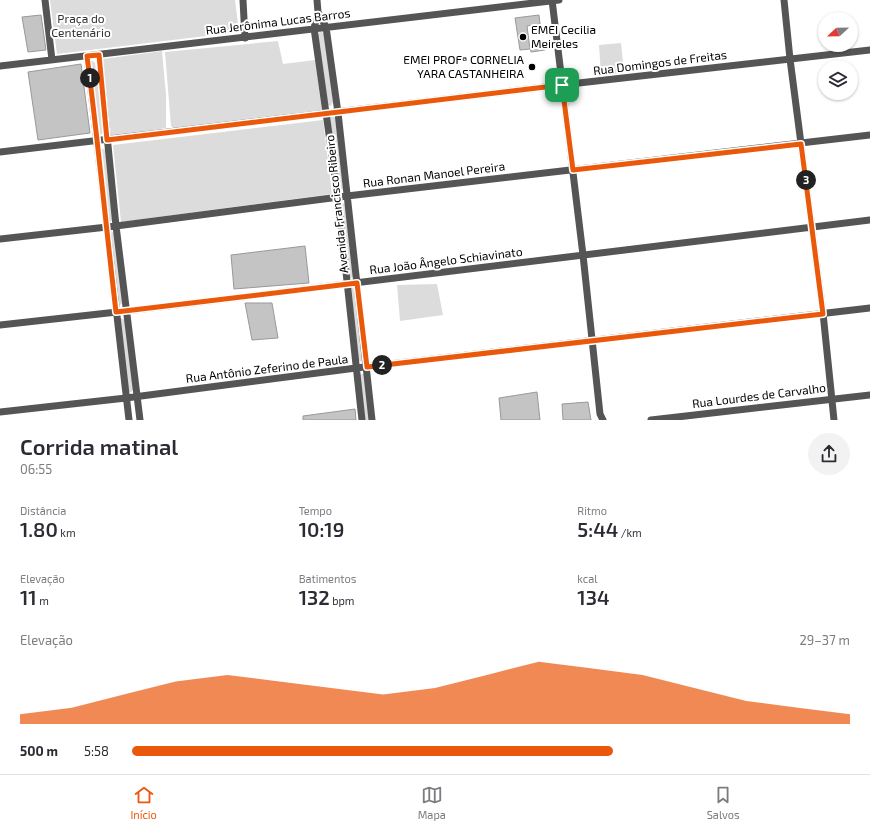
<!DOCTYPE html>
<html lang="pt">
<head>
<meta charset="utf-8">
<style>
	body { margin:0; font-family:"Exo 2",sans-serif; background:#f2f2f3; color:#2b2b33; height:100vh; display:flex; flex-direction:column; font-size:15px; white-space:nowrap }
	* { box-sizing:border-box; margin:0 }
	p { font-size:13px; color:#7c7c81 }
	.icon { flex:none; width:22px; height:22px; fill:none; stroke:currentColor; stroke-width:2; stroke-linecap:round; stroke-linejoin:round }
	.map { position:relative; height:420px; overflow:hidden }
	.details { display:flex; flex-direction:column; background:#fff; flex:1 }
	.details>* { flex:none }
	.needle { width:26px; rotate:248deg }
	.buttons { position:absolute; left:818px; top:12px; display:grid; gap:8px }
	.buttons a { display:grid; place-items:center; width:40px; height:40px; border-radius:50%; background:#fff; box-shadow:0 1px 3px #0004; font-size:20px }
	.pin { position:absolute; display:grid; place-items:center; width:34px; height:34px; color:#fff; margin:-17px; border-radius:8px; box-shadow:0 2px 6px #0006 }
	.km { position:absolute; width:20px; height:20px; margin:-10px; border-radius:50%; background:#222; color:#fff; font-size:11px; line-height:20px; text-align:center }
	.round { display:grid; place-items:center; flex:none; width:42px; height:42px; border-radius:21px; background:#f2f2f3 }
	.summary { display:flex; align-items:center; justify-content:space-between; height:68px; padding:0 20px }
	h1 { font-size:22px; font-weight:600; line-height:30px }
	.figures { display:grid; grid-template-columns:repeat(3,1fr); gap:6px; height:68px; padding:4px 20px }
	.figures div { display:grid; align-content:center }
	.figures b { font-size:20px; font-weight:600 }
	.figures small { font-size:11px; font-weight:400 }
	.figures p { font-size:11px }
	.chart { height:112px; padding:8px 20px }
	.chart p { display:flex; justify-content:space-between }
	.chart svg { width:100%; height:72px; margin-top:4px; fill:#ea580c; opacity:.7 }
	ul { padding:0 20px; list-style:none; font-size:13px }
	li { display:grid; grid-template-columns:64px 48px 1fr; align-items:center; height:30px }
	li i { height:10px; border-radius:5px; background:#ea580c }
	.menu { display:flex; justify-content:space-around; align-items:center; height:56px; border-top:1px solid #e1e1e2; background:#fff; font-size:11px; color:#7c7c81 }
	.menu a { display:grid; justify-items:center; gap:2px }
	.menu .current { color:#ea580c }
	.map>svg:first-child { display:block }
	.green { fill:#dcdcdc }
	.building { fill:#c4c4c4; stroke:#999 }
	.lines { fill:none; stroke-linecap:round; stroke-linejoin:round }
	.minor { stroke:#555; stroke-width:7 }
	.route-casing { stroke:#fff; stroke-width:8 }
	.route { stroke:#ea580c; stroke-width:5 }
	.poi-dot { fill:#000; stroke:#fff; stroke-width:1.5 }
	.labels { text-anchor:middle; stroke-width:4; stroke-linejoin:round; paint-order:stroke }
	.park-label { font-size:12px; fill:#333; stroke:#fff }
	.street-label { font-size:12px; fill:#000; stroke:#fff }
	.poi-label { font-size:12px; fill:#000; stroke:#fff; text-anchor:start }
</style>
</head>
<body>
<div class="map">
<svg width="870" height="420" viewBox="0 0 870 420">
	<rect width="100%" height="100%" fill="#fff"/>
	<!-- green -->
	<path class="green" d="M50,0H235L239,32L57,54Z
		M320,31L325,34L333,102L331,106L328,105L318,35Z
		M278,41L283,64L315,60L322,111L174,129L171,126L165,52Z
		M621,43L624,73L601,75L599,45Z
		M162,51L166,95V128L111,137L103,59Z
		M91,60L95,63L104,131L101,135L98,134Z
		M332,115L335,118L343,189L341,190L339,189L330,117Z
		M323,120L332,194L121,222L113,145Z
		M101,148L105,150L113,219L110,222H108Z
		M343,203L345,204L353,276L351,278L349,277L340,204Z
		M111,231L114,233L123,302L120,305H118Z
		M437,284L443,315L400,321L397,285Z
		M351,287L355,290L364,361L362,362L358,360Z
		M121,318L125,320L134,389L131,392H128L119,319Z
		M362,374H364L371,420H364L360,375Z"/>
	<!-- building -->
	<path class="building" d="M41,15L46,50L28,52L22,17Z
		M539,15L540,24L527,26L530,49L520,50L515,18Z
		M545,43V50L531,52L530,45Z
		M81,64L90,133L38,140L28,72Z
		M305,246L309,283L234,289L231,255Z
		M245,303H272L278,338L252,340Z
		M537,392L540,420H501L499,398Z
		M588,402L591,420H563L562,404Z
		M355,409L356,420H303V416Z"/>
	<g class="lines">
		<!-- minor -->
		<path class="minor" d="M45,0L52,60
			M243,0L245,38
			M317,0L318,12L326,27L338,113L372,420
			M552,0L583,255L600,414L603,420
			M784,0L790,59L823,313L834,420
			M318,12L314,28L338,198L362,420
			M99,55L116,226L140,420
			M87,56L129,420
			M0,66L559,0
			M0,152L570,84L870,50
			M0,239L116,226L347,196L870,135
			M0,325L126,311L870,220
			M0,412L126,398L356,368L870,308
			M651,420L870,395"/>
	</g>
	<g class="lines">
		<!-- route casing -->
		<g class="route-casing">
			<path id="route" d="M99,55L107,140L562,85L573,170L801,144L823,314L367,367L357,283L116,312C106,227 98,141 87,56Z"/>
		</g>
		<!-- route -->
		<use href="#route" class="route"/>
	</g>
	<!-- markers -->
	<g class="poi-dot">
		<circle cx="523" cy="37" r="4"/>
		<circle cx="532" cy="67" r="4"/>
	</g>
	<g class="labels">
		<!-- park labels -->
		<g class="park-label">
			<text x="81" y="23">Praça do<tspan x="81" dy="14">Centenário</tspan></text>
		</g>
		<!-- street labels -->
		<g class="street-label">
			<text transform="translate(278 22) rotate(-7)" y="4">Rua Jerônima Lucas Barros</text>
			<text transform="translate(660 63) rotate(-7)" y="4">Rua Domingos de Freitas</text>
			<text transform="translate(434 175) rotate(-7)" y="4">Rua Ronan Manoel Pereira</text>
			<text transform="translate(337 204) rotate(-96)" y="4">Avenida Francisco Ribeiro</text>
			<text transform="translate(446 261) rotate(-7)" y="4">Rua João Ângelo Schiavinato</text>
			<text transform="translate(267 369) rotate(-7)" y="4">Rua Antônio Zeferino de Paula</text>
			<text transform="translate(759 396) rotate(-7)" y="4">Rua Lourdes de Carvalho</text>
		</g>
		<!-- poi labels -->
		<g class="poi-label">
			<text x="531" y="34">EMEI Cecilia<tspan x="531" dy="14">Meireles</tspan></text>
			<text x="524" y="64" text-anchor="end">EMEI PROFª CORNELIA<tspan x="524" dy="14">YARA CASTANHEIRA</tspan></text>
		</g>
	</g>
</svg>
<div class="buttons">
<a><svg class="needle" viewBox="-14 -14 28 28"><path d="M0-13l5 13h-10z" fill="#e53935"/><path d="M0 13l5-13h-10z" fill="#7c7c81"/></svg></a>
<a><svg class="icon" aria-label="layers" viewBox="0 0 24 24"><path d="M12 4l9 5-9 5-9-5zM3 14l9 5 9-5"/></svg></a>
</div>
<div class="pin" style="left:562px;top:85px;background:#1e9e55"><svg class="icon" aria-label="arrive" viewBox="0 0 24 24"><path d="M6 21V4h12l-3 4 3 4H6"/></svg></div>
<b class="km" style="left:90px;top:78px">1</b>
<b class="km" style="left:382px;top:365px">2</b>
<b class="km" style="left:806px;top:180px">3</b>
</div>
<section class="details">
<div class="summary"><div><h1>Corrida matinal</h1><p>06:55</p></div><a class="round"><svg class="icon" aria-label="share" viewBox="0 0 24 24"><path d="M12 15V3M7 8l5-5 5 5M5 13v7h14v-7"/></svg></a></div>
<div class="figures">
<div><p>Distância</p><b>1.80<small> km</small></b></div>
<div><p>Tempo</p><b>10:19</b></div>
<div><p>Ritmo</p><b>5:44<small> /km</small></b></div>
</div>
<div class="figures">
<div><p>Elevação</p><b>11<small> m</small></b></div>
<div><p>Batimentos</p><b>132<small> bpm</small></b></div>
<div><p>kcal</p><b>134</b></div>
</div>
<div class="chart"><p><span>Elevação</span>29–37 m</p>
<svg viewBox="0 0 160 44" preserveAspectRatio="none"><path d="M0 44V38L10 34L20 26L30 18L40 14L50 18L60 22L70 26L80 22L90 14L100 6L110 10L120 14L130 22L140 30L150 34L160 38V44z"/></svg>
</div>
<ul>
<li><b>500 m</b>5:58<i style="width:67%"></i></li>
</ul>
</section>
<nav class="menu">
<a class="current"><svg class="icon" aria-label="home" viewBox="0 0 24 24"><path d="M3 11l9-7 9 7M6 9v11h12V9"/></svg>Início</a>
<a><svg class="icon" aria-label="map" viewBox="0 0 24 24"><path d="M3 6l6-2 6 2 6-2v14l-6 2-6-2-6 2zM9 4v14M15 6v14"/></svg>Mapa</a>
<a><svg class="icon" aria-label="saved" viewBox="0 0 24 24"><path d="M7 4h10v16l-5-4-5 4z"/></svg>Salvos</a>
</nav>
</body>
</html>
